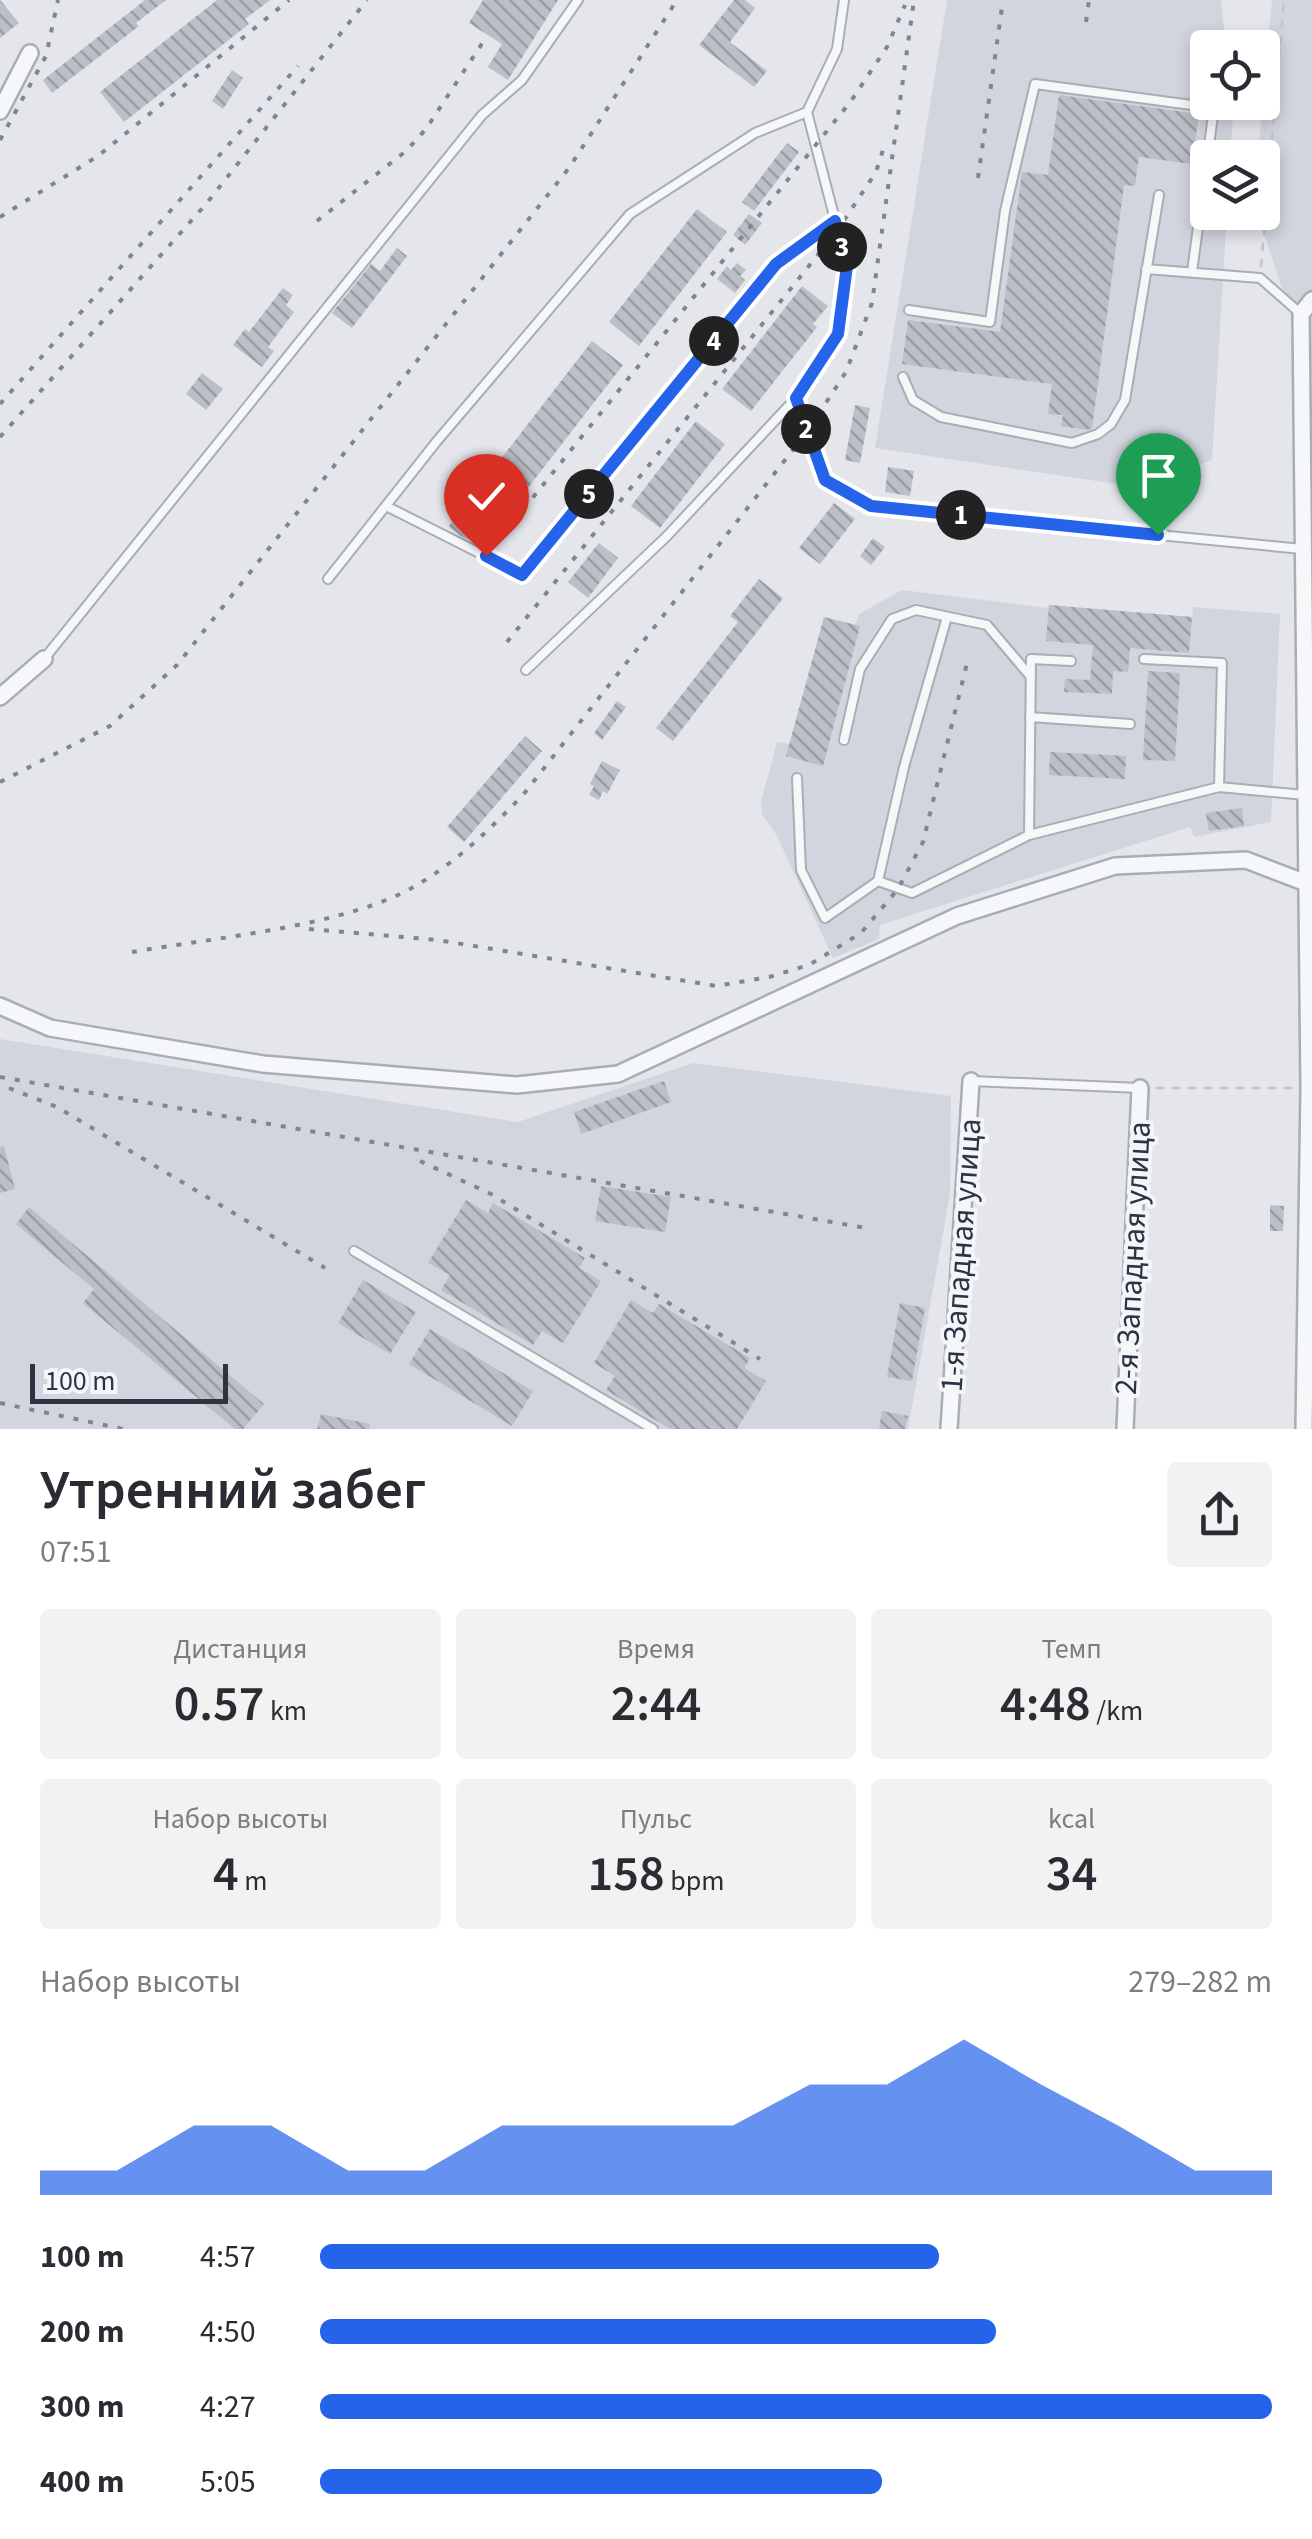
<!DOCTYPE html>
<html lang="ru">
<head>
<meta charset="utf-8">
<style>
	body { margin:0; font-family:"Source Sans 3",sans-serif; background:#f2f2f3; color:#2b2b33; height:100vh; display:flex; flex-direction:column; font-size:38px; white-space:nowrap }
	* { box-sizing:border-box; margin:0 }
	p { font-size:32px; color:#7c7c81 }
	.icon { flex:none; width:55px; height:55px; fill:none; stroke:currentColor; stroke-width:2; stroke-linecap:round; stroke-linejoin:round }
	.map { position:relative; height:1429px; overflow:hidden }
	.details { display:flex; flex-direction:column; background:#fff; flex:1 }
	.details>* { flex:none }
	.controls { position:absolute; left:1190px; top:30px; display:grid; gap:20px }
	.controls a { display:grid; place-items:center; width:90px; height:90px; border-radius:10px; background:#fff; box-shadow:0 5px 15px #0003; font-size:50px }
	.scale { position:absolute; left:30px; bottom:25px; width:198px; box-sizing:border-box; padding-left:10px; border:5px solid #2c3342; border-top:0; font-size:28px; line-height:35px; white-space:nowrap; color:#2c3342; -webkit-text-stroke:8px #f3f5f8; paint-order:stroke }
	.pin { position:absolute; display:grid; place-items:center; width:85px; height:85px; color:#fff; margin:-102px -42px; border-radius:50% 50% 50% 0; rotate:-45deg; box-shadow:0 0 10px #0007 }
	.pin .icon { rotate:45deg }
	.km { position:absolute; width:50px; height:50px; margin:-25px; border-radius:50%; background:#222; color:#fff; font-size:28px; line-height:50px; text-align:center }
	.round { display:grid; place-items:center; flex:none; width:105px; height:105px; border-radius:10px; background:#f2f2f3 }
	.summary { display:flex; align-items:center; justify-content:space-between; height:170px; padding:0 40px }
	h1 { font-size:55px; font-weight:600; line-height:75px }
	.figures { display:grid; grid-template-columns:repeat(3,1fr); gap:15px; height:170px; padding:10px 40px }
	.figures div { display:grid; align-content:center; border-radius:10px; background:#f2f2f3; text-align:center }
	.figures b { font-size:50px; font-weight:600 }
	.figures small { font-size:28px; font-weight:400 }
	.figures p { font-size:28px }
	.chart { height:280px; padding:20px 40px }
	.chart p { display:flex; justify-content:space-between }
	.chart svg { width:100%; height:180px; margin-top:10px; fill:#2563eb; opacity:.7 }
	ul { padding:0 40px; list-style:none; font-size:32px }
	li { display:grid; grid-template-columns:160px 120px 1fr; align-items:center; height:75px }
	li i { height:25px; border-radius:12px; background:#2563eb }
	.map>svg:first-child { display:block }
	.built { fill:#d2d5dd }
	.building { fill:url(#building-back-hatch) }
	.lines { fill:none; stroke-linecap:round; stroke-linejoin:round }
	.lane-casing { stroke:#a9adb5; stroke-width:12 }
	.street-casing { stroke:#a9adb5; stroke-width:20 }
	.path { stroke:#c1c4c9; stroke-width:2.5; stroke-dasharray:8 8; stroke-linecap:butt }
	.lane { stroke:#f6f7f9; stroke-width:8 }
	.street { stroke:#f6f7f9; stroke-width:15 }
	.rail { stroke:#7e8594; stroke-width:4; stroke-dasharray:5 10; stroke-linecap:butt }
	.route-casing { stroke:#fff; stroke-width:20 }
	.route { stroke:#2563eb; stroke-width:12 }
	.labels { text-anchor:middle; stroke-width:8; stroke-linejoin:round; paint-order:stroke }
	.street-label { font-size:32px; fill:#2c3342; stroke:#f3f5f8 }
</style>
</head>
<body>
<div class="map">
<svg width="1312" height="1429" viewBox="0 0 1312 1429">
	<defs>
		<pattern id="building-back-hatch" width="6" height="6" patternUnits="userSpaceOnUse" patternTransform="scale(2.5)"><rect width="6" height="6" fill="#bbbfc7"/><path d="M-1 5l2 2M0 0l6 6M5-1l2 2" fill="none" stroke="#989ca3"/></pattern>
	</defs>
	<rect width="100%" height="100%" fill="#e4e6eb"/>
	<!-- built -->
	<path class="built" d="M947,0H1221L1224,29L1234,47L1208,48V102L1234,103L1230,157L1208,158V212L1227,213L1212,460L1137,487L875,448Z
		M1272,0H1312V378L1257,213L1262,212V158L1258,157Z
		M902,590L1048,608L1050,605L1192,617L1193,607L1280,614L1271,822L1194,837L1190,827L880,925L879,939L833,958L777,836L762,814L761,802L777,742L790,744L824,617L855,625L859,614Z
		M0,1039L518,1122L693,1063L951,1096L950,1194L908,1429H0Z"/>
	<!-- building -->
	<path class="building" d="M0,0L19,23L0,38Z
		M145,0H166L136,23L139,26L52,93L43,80Z
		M217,0H270L245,19L249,24L124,122L100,92Z
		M483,0H558L508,80L488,67L502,44L469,23Z
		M734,0H745L755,8L730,42L767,71L754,87L699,45Z
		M232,70L243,78L223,109L212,101Z
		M1059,95L1199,114L1192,164L1139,157L1135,186L1124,185L1092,428L1087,430L1061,426L1063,415L1048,414L1052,384L902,364L908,320L1000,332L1022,172L1048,175Z
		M787,143L799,152L754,211L742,202Z
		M697,209L727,232L639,346L609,322Z
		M749,214L762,223L745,245L733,235Z
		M397,248L407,256L352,328L332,313L371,264L380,271Z
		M737,263L746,270L740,276L745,280L735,293L717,279L727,266L731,270Z
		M802,286L828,306L813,324L817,327L751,411L722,389Z
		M283,288L293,295L286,305L294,312L268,347L274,351L262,367L233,345L245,329L249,332Z
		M592,341L623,365L483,546L461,536L449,526Z
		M202,373L223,389L206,410L186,394Z
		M855,405L870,408L860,463L845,460Z
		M696,421L725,444L660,528L631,506Z
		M888,467L914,471L910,496L885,492Z
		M834,503L855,519L820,564L799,548Z
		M873,538L885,547L871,565L860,556Z
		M599,543L618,558L588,598L568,582Z
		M759,579L783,598L673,741L656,728L738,622L730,616Z
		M1049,605L1192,617L1189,653L1130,648L1128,672L1113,671L1112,694L1064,692L1065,679L1090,680L1093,645L1046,641Z
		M824,617L860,626L823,766L786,756Z
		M1148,671L1180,673L1175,761L1143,760Z
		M617,701L626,707L602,740L594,733Z
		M525,736L542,751L464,842L447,827Z
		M1050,752L1126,756L1125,779L1049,775Z
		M602,761L620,770L607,794L603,791L599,800L589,795L594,786L590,784Z
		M1242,808L1244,826L1209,831L1206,813Z
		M664,1081L671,1102L581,1134L574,1112Z
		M4,1146L15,1189L0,1193V1147Z
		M601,1186L671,1197L665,1232L595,1221Z
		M466,1200L488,1213L493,1203L585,1258L579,1268L601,1281L563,1343L542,1331L533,1345L441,1290L450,1275L428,1263Z
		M1270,1205L1284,1206L1283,1231H1270Z
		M29,1207L264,1404L243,1429H235L83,1303L94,1289L16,1224Z
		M363,1280L416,1312L390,1354L338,1323Z
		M631,1300L653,1313L659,1304L750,1358L744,1368L766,1381L737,1429H670L606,1390L615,1376L594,1363Z
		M900,1303L925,1308L912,1381L887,1377Z
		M430,1329L533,1391L512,1426L409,1364Z
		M882,1411L908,1416L905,1429H879Z
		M321,1414L370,1424L369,1429H317Z"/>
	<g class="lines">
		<!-- lane casing -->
		<g class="lane-casing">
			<path id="lane" d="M844,0L837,49L807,112L847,266L839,334L796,398L825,480L871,507L1302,549
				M1146,269L1260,278L1301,314
				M909,310L990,322L1005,211L1035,84L1214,108L1192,272
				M903,377L913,400L941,417L1072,443L1098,434L1111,424L1125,400L1159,195
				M386,506L523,575L777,264L835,221
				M328,579L437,441L630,214L755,133L807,112
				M44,659L482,115L522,80L578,0
				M1144,659L1222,663L1219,787
				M526,670L667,536L796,398
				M1030,717L1130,724
				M844,740L860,669L892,619L916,610L987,625L1031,677
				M797,778L801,870L825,918L878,881L904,767L947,617
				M1029,835L1031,659L1071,661
				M878,881L912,893L1029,835L1219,787L1305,795
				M971,1081L1140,1088
				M354,1251L653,1429"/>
		</g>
		<!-- street casing -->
		<g class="street-casing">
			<path id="street" d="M0,111L30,53
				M0,697L44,659
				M0,1006L50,1028L263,1064L517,1085L618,1074L957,916L1115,866L1246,860L1306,883
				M949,1429L971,1081
				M1125,1429L1140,1088
				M1304,1429L1309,1088L1301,314L1312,300"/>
		</g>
		<!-- path -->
		<path class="path" d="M1261,267L1284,0
			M1156,1088H1293"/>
		<!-- lane -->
		<use href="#lane" class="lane"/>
		<!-- street -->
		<use href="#street" class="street"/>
		<!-- rail -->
		<path class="rail" d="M1086,22L1089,0
			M0,140L46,56L58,0
			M978,178L1003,0
			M0,217L98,156L289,0
			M317,221L406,151L426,129L485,39
			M0,404L298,66
			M0,437L206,204L367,0
			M486,556L851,101L887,47L905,5
			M507,642L837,231L876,172L884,147
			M0,782L110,726L177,665L569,168L677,0
			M309,929L438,940L716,986L769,977L809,965L861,933L898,889L923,842L968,659
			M132,952C212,938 349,926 417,885C458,861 490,829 523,795L807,432L846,372L872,303L914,0
			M0,1077L866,1228
			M9,1088L57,1107L325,1268
			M420,1161L491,1194L760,1359
			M0,1403L123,1429"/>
	</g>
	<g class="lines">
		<!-- route casing -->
		<g class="route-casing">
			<path id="route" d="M486,556L522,575L776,264L835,221L847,266L838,334L796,398L825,480L871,506L1158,535"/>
		</g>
		<!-- route -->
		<use href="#route" class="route"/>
	</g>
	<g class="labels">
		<!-- street labels -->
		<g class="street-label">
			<text transform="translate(960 1255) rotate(-86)" y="11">1-я Западная улица</text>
			<text transform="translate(1132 1258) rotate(-87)" y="11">2-я Западная улица</text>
		</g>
	</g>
</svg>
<div class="controls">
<a><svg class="icon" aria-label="locate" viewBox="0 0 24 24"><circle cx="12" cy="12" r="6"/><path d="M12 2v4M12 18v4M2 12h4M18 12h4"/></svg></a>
<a><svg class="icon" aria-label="layers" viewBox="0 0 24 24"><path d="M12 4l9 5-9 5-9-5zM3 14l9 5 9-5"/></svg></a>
</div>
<div class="scale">100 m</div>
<div class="pin" style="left:1158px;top:535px;background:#1e9e55"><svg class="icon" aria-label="arrive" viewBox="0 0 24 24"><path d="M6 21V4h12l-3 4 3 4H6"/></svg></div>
<div class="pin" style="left:486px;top:556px;background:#d93025"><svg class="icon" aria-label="check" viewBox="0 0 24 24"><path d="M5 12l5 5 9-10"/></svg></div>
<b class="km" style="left:961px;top:515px">1</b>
<b class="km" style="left:806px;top:429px">2</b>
<b class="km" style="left:842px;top:247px">3</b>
<b class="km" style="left:714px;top:341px">4</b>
<b class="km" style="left:589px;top:494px">5</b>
</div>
<section class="details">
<div class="summary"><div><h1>Утренний забег</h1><p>07:51</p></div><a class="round"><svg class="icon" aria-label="share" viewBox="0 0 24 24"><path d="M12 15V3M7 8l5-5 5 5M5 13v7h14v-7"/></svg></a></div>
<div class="figures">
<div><p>Дистанция</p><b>0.57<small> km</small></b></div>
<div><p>Время</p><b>2:44</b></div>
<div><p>Темп</p><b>4:48<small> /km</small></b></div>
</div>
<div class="figures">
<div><p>Набор высоты</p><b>4<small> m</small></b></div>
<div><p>Пульс</p><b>158<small> bpm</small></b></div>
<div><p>kcal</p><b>34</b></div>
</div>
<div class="chart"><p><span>Набор высоты</span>279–282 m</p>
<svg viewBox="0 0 160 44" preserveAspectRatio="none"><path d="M0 44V38L10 38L20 27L30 27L40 38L50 38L60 27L70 27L80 27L90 27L100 17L110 17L120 6L130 17L140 27L150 38L160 38V44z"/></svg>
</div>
<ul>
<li><b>100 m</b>4:57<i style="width:65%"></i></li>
<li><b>200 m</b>4:50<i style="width:71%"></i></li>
<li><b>300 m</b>4:27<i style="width:100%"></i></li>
<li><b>400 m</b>5:05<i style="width:59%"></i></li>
</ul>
</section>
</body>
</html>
